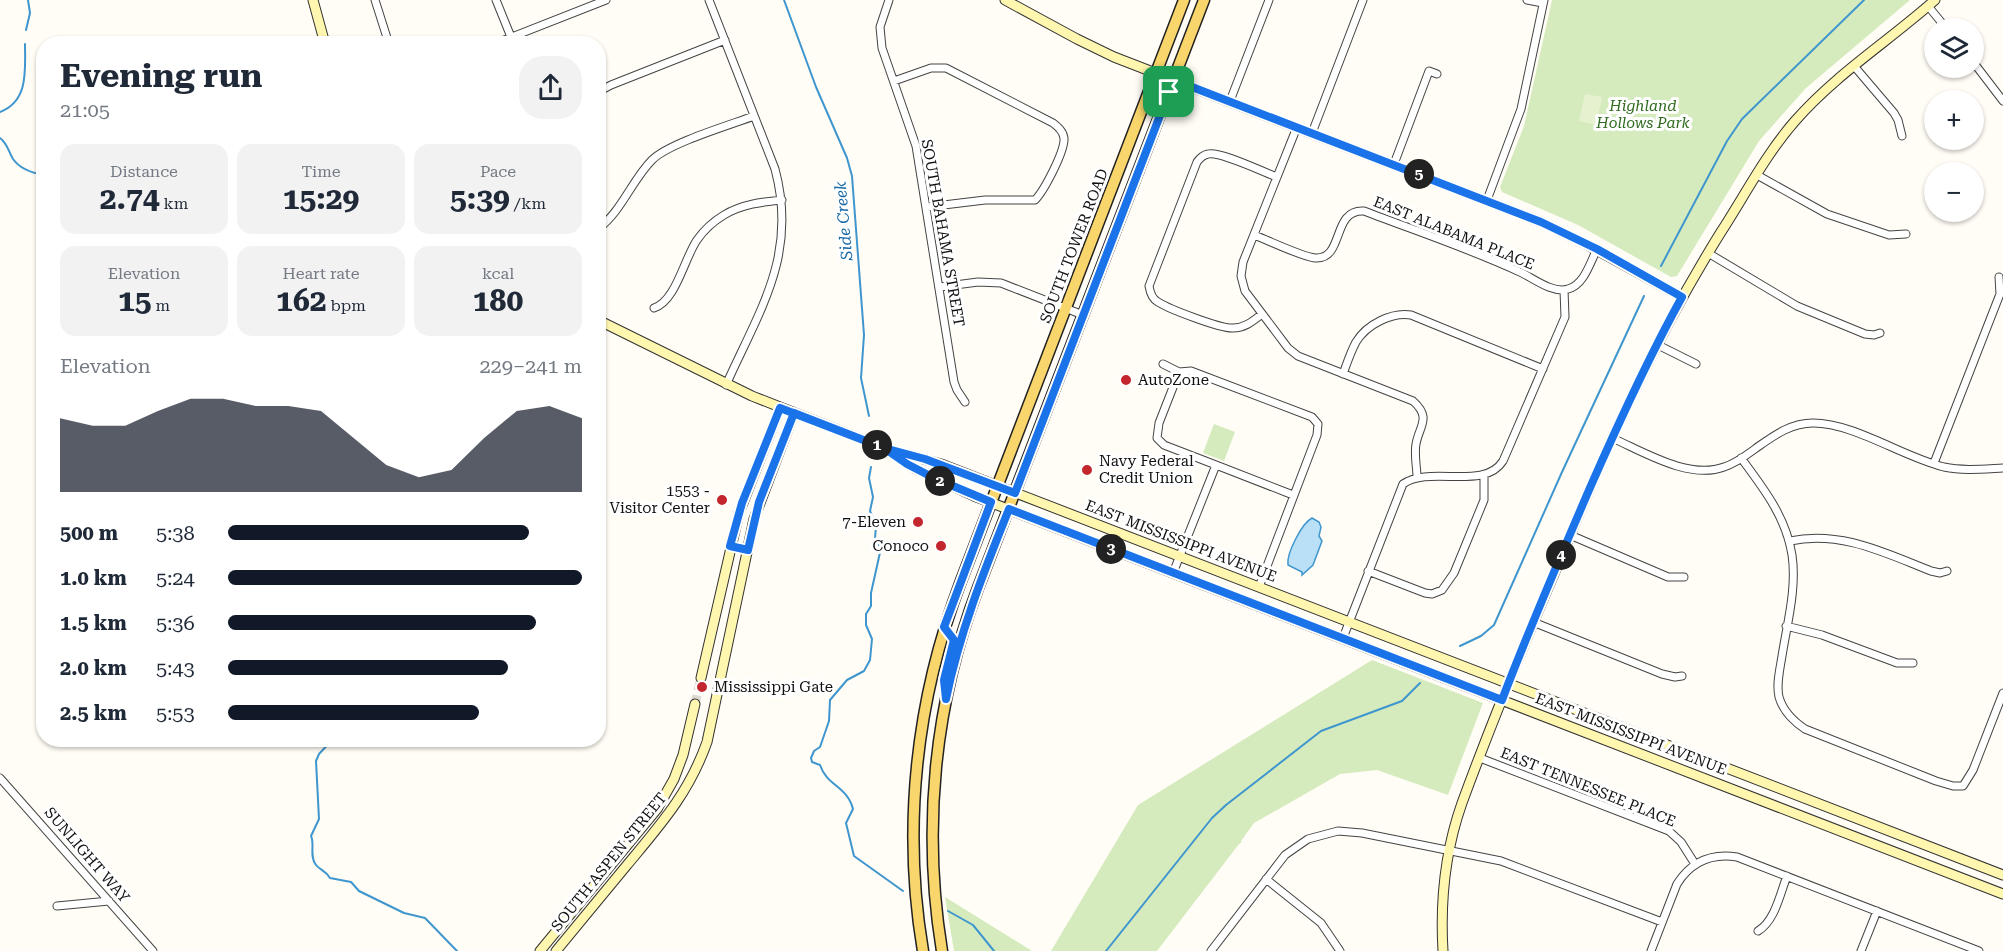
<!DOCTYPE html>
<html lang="en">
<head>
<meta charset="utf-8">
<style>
	body { margin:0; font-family:"Roboto Serif",serif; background:#f2f2f3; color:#1f2937; height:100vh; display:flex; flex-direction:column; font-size:22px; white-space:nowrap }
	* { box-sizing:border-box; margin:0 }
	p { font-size:20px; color:#747a83 }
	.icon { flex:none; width:33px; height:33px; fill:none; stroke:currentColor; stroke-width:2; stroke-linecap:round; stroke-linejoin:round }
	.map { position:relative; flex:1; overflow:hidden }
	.panel { position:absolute; left:36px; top:36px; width:570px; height:711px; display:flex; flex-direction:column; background:#fff; border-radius:24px; box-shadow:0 2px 4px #0004 }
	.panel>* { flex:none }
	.buttons { position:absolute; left:1924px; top:18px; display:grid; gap:12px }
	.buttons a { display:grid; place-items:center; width:60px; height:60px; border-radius:50%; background:#fff; box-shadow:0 2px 4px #0004; font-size:30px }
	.pin { position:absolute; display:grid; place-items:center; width:51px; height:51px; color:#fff; margin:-26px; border-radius:12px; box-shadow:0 3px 9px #0006 }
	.km { position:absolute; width:30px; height:30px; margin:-15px; border-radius:50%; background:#222; color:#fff; font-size:16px; line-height:30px; text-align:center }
	.round { display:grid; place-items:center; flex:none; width:63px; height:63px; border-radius:24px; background:#f2f2f3 }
	.overview { display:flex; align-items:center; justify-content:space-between; height:102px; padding:0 24px }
	h1 { font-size:33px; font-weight:700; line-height:45px }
	.stats { display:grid; grid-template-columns:repeat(3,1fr); gap:9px; height:102px; padding:6px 24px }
	.stats div { display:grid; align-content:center; border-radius:15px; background:#f2f2f3; text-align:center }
	.stats b { font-size:30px; font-weight:700 }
	.stats small { font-size:16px; font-weight:400 }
	.stats p { font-size:16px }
	.chart { height:168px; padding:12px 24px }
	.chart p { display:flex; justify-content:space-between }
	.chart svg { width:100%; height:108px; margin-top:6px; fill:#111827; opacity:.7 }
	ul { padding:0 24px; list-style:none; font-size:20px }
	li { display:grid; grid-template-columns:96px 72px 1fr; align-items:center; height:45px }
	li i { height:15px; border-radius:8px; background:#111827 }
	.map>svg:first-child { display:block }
	.green { fill:#d5ebbd }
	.pitch { fill:#e6f2cf }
	.water { fill:#b9e0f7; stroke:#3f96cf; stroke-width:1.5 }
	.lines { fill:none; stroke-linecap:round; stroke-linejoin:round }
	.stream { stroke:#3f96cf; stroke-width:2 }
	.secondary-tunnel { stroke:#dbdad3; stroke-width:9; stroke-dasharray:9 4.5; stroke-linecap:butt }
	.street-casing { stroke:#444; stroke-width:9 }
	.secondary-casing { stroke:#333; stroke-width:11 }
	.primary-casing { stroke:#222; stroke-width:13 }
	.street { stroke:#fff; stroke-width:7 }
	.secondary { stroke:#fff6b0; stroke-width:9 }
	.primary { stroke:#f9d66b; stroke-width:10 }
	.route-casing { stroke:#fff; stroke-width:12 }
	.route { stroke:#1a73e8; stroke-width:8 }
	.poi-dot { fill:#c4262e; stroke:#fff; stroke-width:2 }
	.labels { text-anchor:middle; stroke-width:6; stroke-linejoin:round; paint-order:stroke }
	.park-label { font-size:15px; font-style:italic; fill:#2f6b1f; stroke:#fff }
	.street-label { font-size:15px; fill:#111; stroke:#fff }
	.poi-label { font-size:15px; fill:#111; stroke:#fff; text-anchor:start }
	.water-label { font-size:16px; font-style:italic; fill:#1768a6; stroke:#fff }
</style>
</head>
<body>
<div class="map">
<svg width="2003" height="951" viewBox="0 0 2003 951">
	<rect width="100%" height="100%" fill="#fffdf5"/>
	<!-- green -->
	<path class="green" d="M1552,0H1910L1806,88L1759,141L1677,276L1671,277L1578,225L1502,192L1500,187L1524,126Z
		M1214,424L1235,432L1224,461L1203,453Z
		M1372,660L1483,703L1448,795L1377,770L1340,774L1254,823L1241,841L1242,842L1239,844L1157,951H1051L1138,805Z
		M945,897L1032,951H954Z"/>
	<!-- pitch -->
	<path class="pitch" d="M1585,94L1602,97L1596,125L1579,121Z"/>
	<!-- water -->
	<path class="water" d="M1312,518L1319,522L1321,527L1319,536L1322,541L1313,565L1302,575V572L1288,565C1286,554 1302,523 1312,518Z"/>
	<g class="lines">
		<!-- stream -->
		<path class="stream" d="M784,0L816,87L847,158L852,176L864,335L861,378L869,416
			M26,30L30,13L28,0
			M0,112C29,101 25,70 25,44
			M0,138C8,144 8,151 13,159C20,169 32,173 44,175
			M1661,266L1727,141L1742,119L1864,0
			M871,467L869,478L873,497L870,511L876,525L875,539L881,548L871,593V606L866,614V625L872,639L870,660L864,671L847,680L830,700L829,721L820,747L814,751L811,758L812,762L820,765C827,786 847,786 853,809L846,823L854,856L903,891
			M1460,646L1481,636L1494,625L1562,472L1644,296
			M332,740L319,754L316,761L319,819L311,836C315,844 309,856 316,865C320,870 326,871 330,878L351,882L359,891L404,913L425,918L457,951
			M948,911L973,925L994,951
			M1106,951L1212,818L1226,805L1321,731L1402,701L1420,683"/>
		<!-- secondary-tunnel -->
		<path class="secondary-tunnel" d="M695,704L701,678"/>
		<!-- street casing -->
		<g class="street-casing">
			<path id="street" d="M375,0L389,44
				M496,0L511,37
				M709,0L775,169C798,255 760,309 726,385
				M889,0L880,27L882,48L916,146L954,382L957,390L965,402
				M1527,0L1543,3
				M1928,6L1946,28
				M494,44L606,0
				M1974,63L2003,101
				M1854,66L1894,113L1898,120L1902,136
				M894,81L931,68H946L1053,123C1058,127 1063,131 1064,138C1065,151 1044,191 1035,200H985L927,207
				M598,92L611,85L725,40
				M1230,101L1269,0
				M1297,127L1243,262L1241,276L1245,291L1288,348L1298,356L1413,401C1432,418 1419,426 1416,444C1414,455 1417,467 1417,478
				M1312,133L1363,0
				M1394,164L1429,71L1437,74
				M1757,175L1827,214L1889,235L1906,234
				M1487,200L1521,109L1544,0
				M598,229C622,211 632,180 652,160C669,143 730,125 754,116
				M1254,235C1270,241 1300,256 1315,258C1345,260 1331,209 1364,211C1416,231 1471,249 1522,273C1534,279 1554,294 1568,289C1584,285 1590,263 1597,249
				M1708,253L1797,306L1865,334L1874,335L1880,333
				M940,287L978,282L1001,283L1083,315
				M654,308C676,301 684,259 697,240C704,230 714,221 724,215C742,204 762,202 782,200
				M1262,314C1253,321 1245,328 1233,328C1221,329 1169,309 1158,302C1152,299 1150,292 1149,286L1197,162C1200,158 1203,155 1208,154C1220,151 1263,172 1277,177
				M1656,344L1696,364
				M1163,364L1179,372L1159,423L1157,438L1164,445L1216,465L1173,573
				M1179,372L1191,371L1312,417L1318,424L1317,435L1259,587
				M1343,374C1347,363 1351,351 1356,342C1367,324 1392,312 1411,315L1543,369
				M1612,438C1644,452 1689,480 1724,467C1737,463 1748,454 1759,446C1776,434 1792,423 1813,423C1854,423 1903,457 1944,467C1963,471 1983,469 2003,468
				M1741,458C1764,489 1786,517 1792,555C1797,588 1787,624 1782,656C1780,669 1776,684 1779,697C1783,711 1793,721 1805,729L1936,781L1953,786H1963L1973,770L2003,693
				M1934,463L2000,294L1999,277
				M1216,465L1293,495
				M1570,535L1668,577H1684
				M1790,541C1840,530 1885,553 1931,571L1940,573L1947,571
				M1368,571L1425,593L1432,594L1442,590L1454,573L1484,500V475
				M1533,622L1662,674L1675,677L1682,676
				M1786,626L1822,635L1897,663H1913
				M1343,638L1403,484C1430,465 1484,491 1503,461L1565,317L1564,290
				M1480,758L1669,831L1681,842L1695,864
				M0,778L153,951
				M1266,879L1321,923L1340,951
				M57,906L109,901
				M1758,931C1775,921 1780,894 1787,876
				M1211,951L1285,855L1308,839L1338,831L1362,833L1501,861L1662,922
				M1651,951L1677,884C1691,862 1711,853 1737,857L1979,951
				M1861,951L1877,911"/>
		</g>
		<!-- secondary casing -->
		<g class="secondary-casing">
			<path id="secondary" d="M313,0L325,44
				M1005,0L1077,39L1114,57L1541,222L1584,243L1682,297
				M598,320L752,396L884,448L941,464L2003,875
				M888,451L916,469L974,496L2003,894
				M701,678L739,513L780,408
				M540,951L657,809L674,779L683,755L695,704
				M556,951C580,922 603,894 627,865C661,824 689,793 707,742L754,519L794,413
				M1443,951C1440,900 1445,851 1462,803C1491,724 1523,646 1556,569C1604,452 1654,339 1721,232C1745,195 1766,154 1795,121C1836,74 1889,41 1935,0"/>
		</g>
		<!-- primary casing -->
		<g class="primary-casing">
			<path id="primary" d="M923,951C902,827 916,699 961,581L1184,0
				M942,951C922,829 934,704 978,588L1204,0"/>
		</g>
		<!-- street -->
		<use href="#street" class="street"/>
		<!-- secondary -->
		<use href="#secondary" class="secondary"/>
		<!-- primary -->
		<use href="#primary" class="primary"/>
	</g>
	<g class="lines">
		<!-- route casing -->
		<g class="route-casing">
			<path id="route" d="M1169,92L1015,493L925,459L884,448L780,408L742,503L730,546L748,550L759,502L794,413L884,448L907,464L934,478L991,502L944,627L954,640L944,680L946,699C959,634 984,571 1009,509L1502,700C1529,629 1559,560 1589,490C1618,424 1647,360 1682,297L1597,249L1541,222L1174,80L1169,92"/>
		</g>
		<!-- route -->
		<use href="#route" class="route"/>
	</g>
	<!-- markers -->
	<g class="poi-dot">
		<circle cx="1126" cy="380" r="6"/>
		<circle cx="1087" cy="470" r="6"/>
		<circle cx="722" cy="500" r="6"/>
		<circle cx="918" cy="522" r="6"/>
		<circle cx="941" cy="546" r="6"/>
		<circle cx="702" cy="687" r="6"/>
	</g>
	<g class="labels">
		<!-- park labels -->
		<g class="park-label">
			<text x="1643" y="111">Highland<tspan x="1643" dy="17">Hollows Park</tspan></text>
		</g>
		<!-- street labels -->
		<g class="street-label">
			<text transform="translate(943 233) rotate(80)" y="5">SOUTH BAHAMA STREET</text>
			<text transform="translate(1454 233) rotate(22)" y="5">EAST ALABAMA PLACE</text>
			<text transform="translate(1074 246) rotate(-69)" y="5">SOUTH TOWER ROAD</text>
			<text transform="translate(1181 541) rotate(21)" y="5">EAST MISSISSIPPI AVENUE</text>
			<text transform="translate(1631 734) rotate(21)" y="5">EAST MISSISSIPPI AVENUE</text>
			<text transform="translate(1588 787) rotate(22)" y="5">EAST TENNESSEE PLACE</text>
			<text transform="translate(87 855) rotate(49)" y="5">SUNLIGHT WAY</text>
			<text transform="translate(609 862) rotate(-51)" y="5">SOUTH ASPEN STREET</text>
		</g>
		<!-- poi labels -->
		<g class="poi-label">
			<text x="1138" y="385">AutoZone</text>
			<text x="1099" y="466">Navy Federal<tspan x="1099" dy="17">Credit Union</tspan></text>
			<text x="710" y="496" text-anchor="end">1553 -<tspan x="710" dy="17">Visitor Center</tspan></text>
			<text x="906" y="527" text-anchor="end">7-Eleven</text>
			<text x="929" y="551" text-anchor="end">Conoco</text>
			<text x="714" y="692">Mississippi Gate</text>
		</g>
		<!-- water labels -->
		<g class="water-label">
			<text transform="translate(843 221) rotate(-95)" y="6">Side Creek</text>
		</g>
	</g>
</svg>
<div class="buttons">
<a><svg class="icon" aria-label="layers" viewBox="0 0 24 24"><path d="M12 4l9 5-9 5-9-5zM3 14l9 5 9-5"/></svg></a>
<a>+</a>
<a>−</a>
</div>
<div class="pin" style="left:1169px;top:92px;background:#1e9e55"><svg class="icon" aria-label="arrive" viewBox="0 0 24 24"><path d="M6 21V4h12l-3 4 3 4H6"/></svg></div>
<b class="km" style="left:877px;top:445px">1</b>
<b class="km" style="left:940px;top:481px">2</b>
<b class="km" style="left:1111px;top:549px">3</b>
<b class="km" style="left:1561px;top:555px">4</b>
<b class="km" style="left:1419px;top:174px">5</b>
<section class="panel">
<div class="overview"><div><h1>Evening run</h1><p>21:05</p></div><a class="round"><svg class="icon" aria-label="share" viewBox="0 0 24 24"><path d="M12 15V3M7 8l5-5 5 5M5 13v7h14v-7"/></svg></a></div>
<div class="stats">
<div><p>Distance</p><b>2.74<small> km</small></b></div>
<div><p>Time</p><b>15:29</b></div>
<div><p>Pace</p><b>5:39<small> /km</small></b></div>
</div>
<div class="stats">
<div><p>Elevation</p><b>15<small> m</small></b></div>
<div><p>Heart rate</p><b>162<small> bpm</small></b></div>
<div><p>kcal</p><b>180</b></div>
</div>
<div class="chart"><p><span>Elevation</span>229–241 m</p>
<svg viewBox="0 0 160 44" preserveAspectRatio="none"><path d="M0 44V14L10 17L20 17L30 11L40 6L50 6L60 9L70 9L80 11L90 22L100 33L110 38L120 35L130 22L140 11L150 9L160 14V44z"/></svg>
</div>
<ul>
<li><b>500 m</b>5:38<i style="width:85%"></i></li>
<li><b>1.0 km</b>5:24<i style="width:100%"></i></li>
<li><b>1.5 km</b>5:36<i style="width:87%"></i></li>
<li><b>2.0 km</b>5:43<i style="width:79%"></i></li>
<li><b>2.5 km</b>5:53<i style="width:71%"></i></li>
</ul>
</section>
</div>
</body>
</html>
